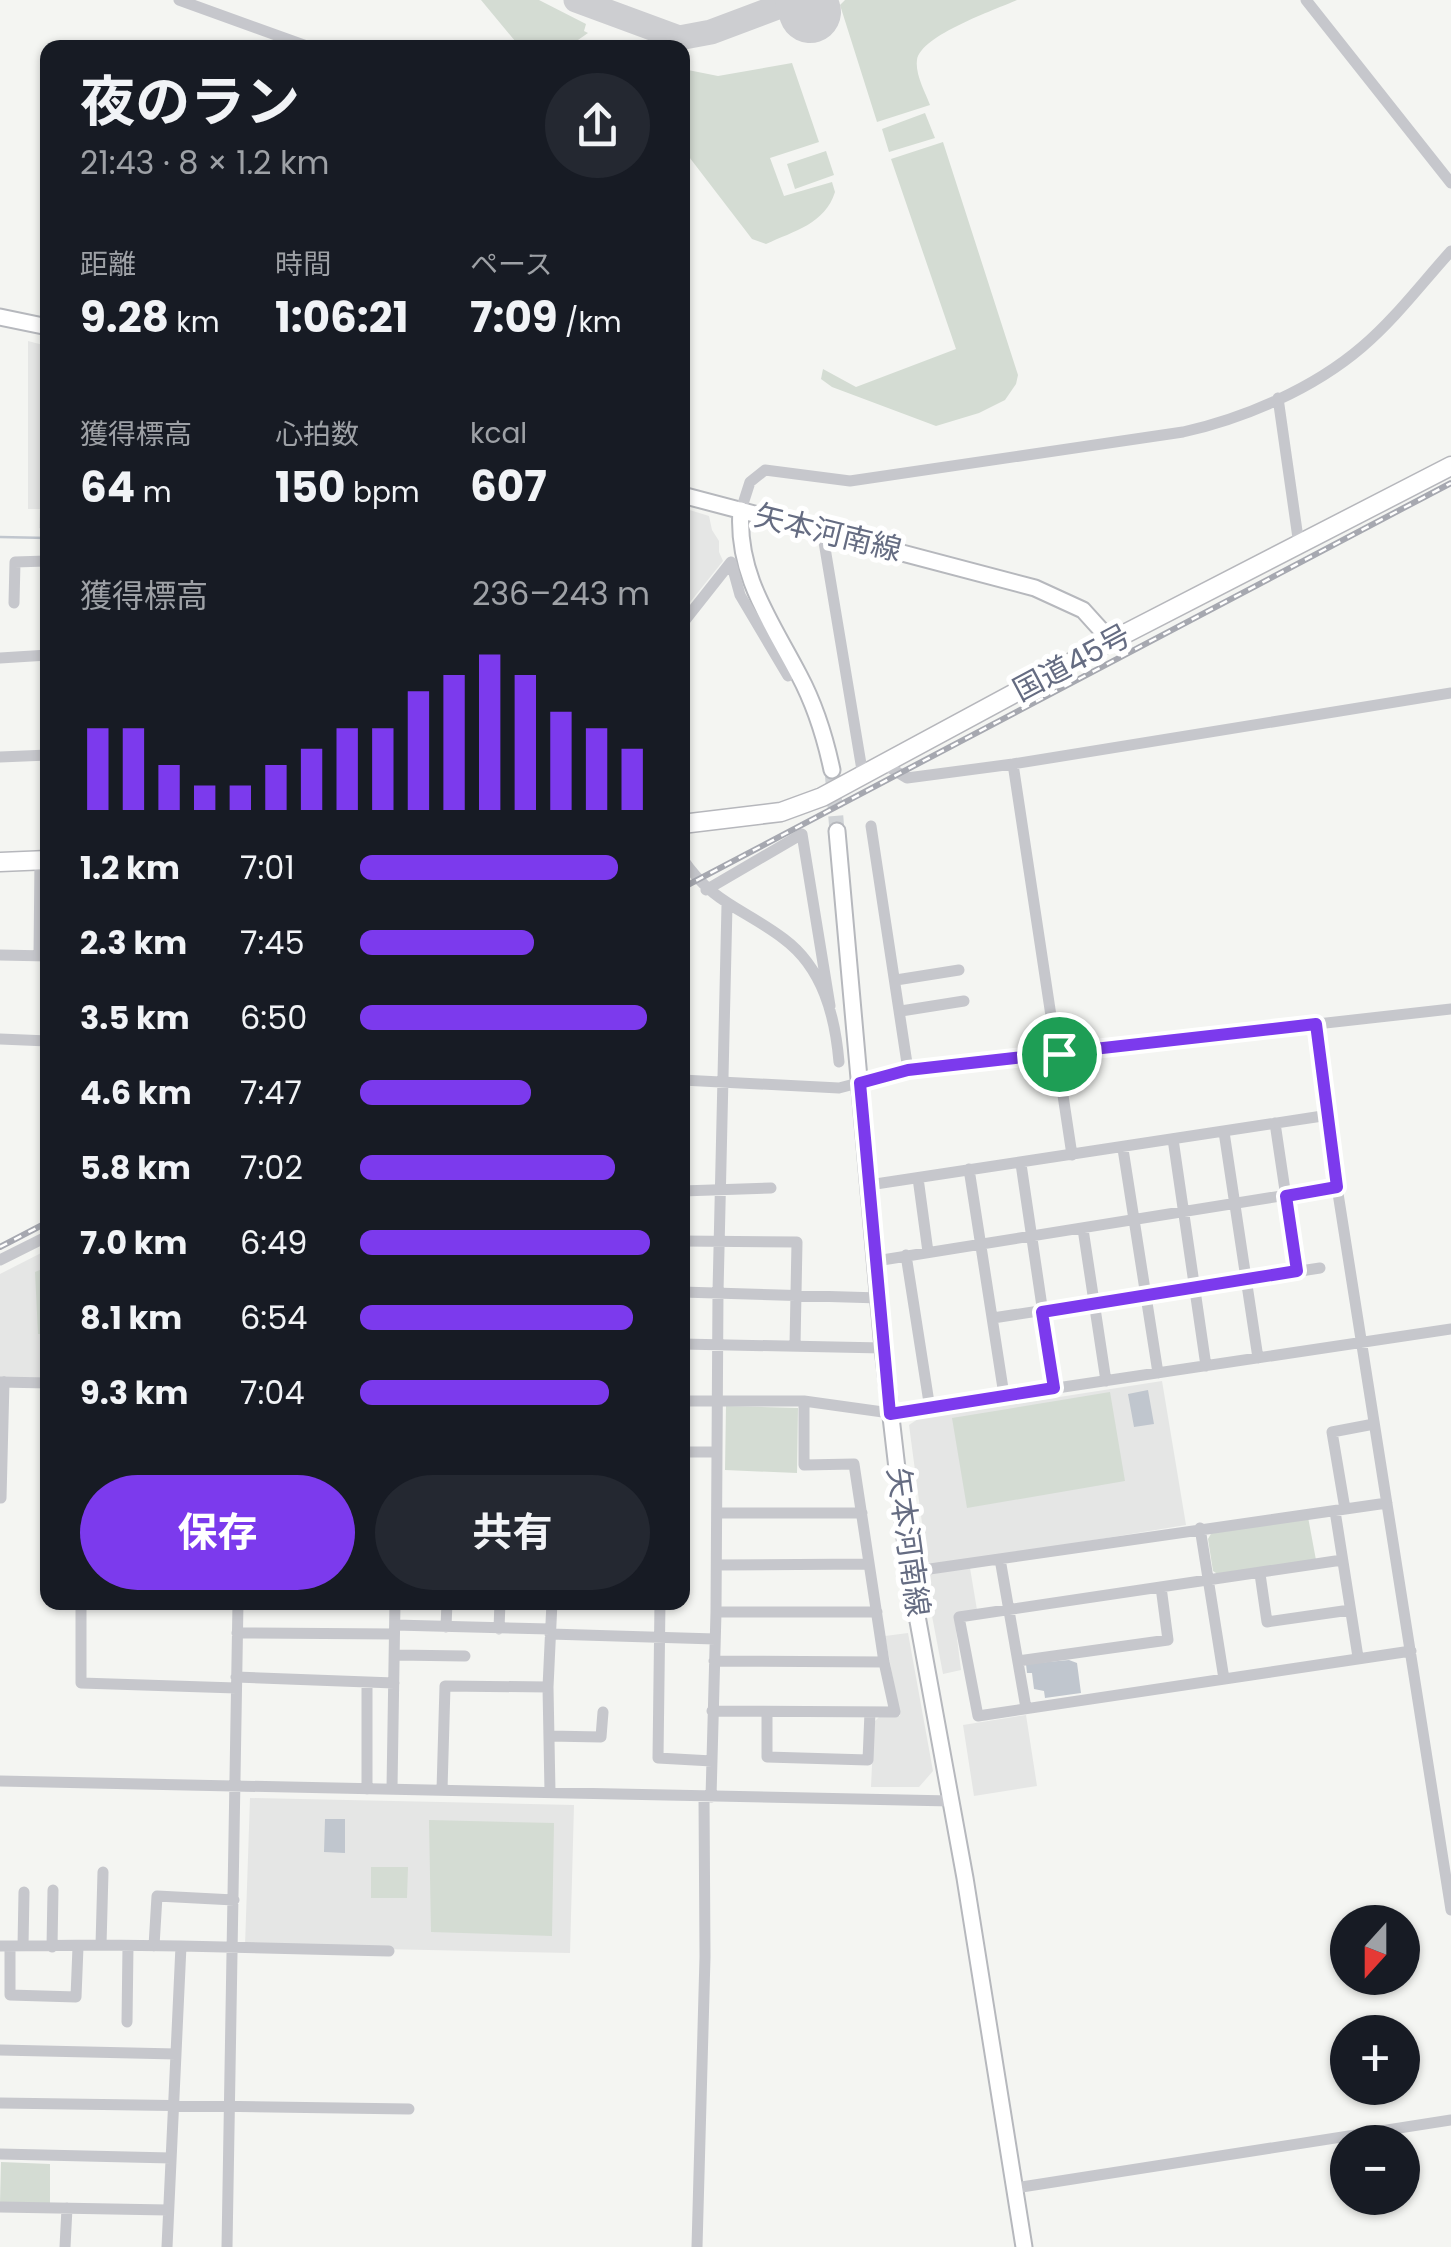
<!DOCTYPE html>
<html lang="ja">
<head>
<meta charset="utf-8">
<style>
	body { margin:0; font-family:Poppins,"Noto Sans JP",sans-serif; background:#242831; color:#f1f3f6; height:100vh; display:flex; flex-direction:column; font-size:38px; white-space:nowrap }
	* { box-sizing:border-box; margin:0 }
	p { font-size:32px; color:#9ea1a6 }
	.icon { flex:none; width:55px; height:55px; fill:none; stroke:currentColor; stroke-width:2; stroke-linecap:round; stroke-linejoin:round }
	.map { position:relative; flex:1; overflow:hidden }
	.details { position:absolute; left:40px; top:40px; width:650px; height:1570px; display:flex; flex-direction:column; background:#171b24; border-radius:20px; box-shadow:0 2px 8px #0004 }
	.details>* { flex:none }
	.needle { width:65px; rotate:201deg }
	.fabs { position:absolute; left:1330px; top:1905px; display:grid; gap:20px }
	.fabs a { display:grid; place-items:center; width:90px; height:90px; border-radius:50%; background:#171b24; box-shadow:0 2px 8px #0004; font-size:50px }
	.pin { position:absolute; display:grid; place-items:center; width:85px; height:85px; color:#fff; margin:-42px; border:5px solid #fff; border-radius:50%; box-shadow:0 2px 10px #0007 }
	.round { display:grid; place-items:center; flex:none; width:105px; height:105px; border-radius:52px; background:#242831 }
	.summary { display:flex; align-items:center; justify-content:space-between; height:170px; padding:0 40px }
	h1 { font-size:55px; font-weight:700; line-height:75px }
	.metrics { display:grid; grid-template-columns:repeat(3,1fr); gap:15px; height:170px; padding:10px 40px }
	.metrics div { display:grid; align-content:center }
	.metrics b { font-size:42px; font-weight:700 }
	.metrics small { font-size:28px; font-weight:400 }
	.metrics p { font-size:28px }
	.chart { height:280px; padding:20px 40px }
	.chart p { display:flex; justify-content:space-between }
	.chart svg { width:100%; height:180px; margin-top:10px; stroke:#7c3aed; stroke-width:6 }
	.primary-button { display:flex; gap:20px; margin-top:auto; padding:20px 40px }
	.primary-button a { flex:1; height:115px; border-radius:60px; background:#7c3aed; color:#fff; font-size:40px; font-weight:700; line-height:115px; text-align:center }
	.primary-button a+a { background:#242831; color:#f1f3f6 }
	ul { padding:0 40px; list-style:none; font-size:32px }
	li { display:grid; grid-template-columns:160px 120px 1fr; align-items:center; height:75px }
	li i { height:25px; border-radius:12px; background:#7c3aed }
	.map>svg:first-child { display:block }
	.built { fill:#e5e6e5 }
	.green { fill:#d4dcd3 }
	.water { fill:#c0c6ce }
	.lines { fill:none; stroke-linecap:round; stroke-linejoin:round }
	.stream { stroke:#c0c6ce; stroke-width:2.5 }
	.taxiway { stroke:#cdced1; stroke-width:25 }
	.runway { stroke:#cdced1; stroke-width:62 }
	.major-tunnel { stroke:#d0d3d6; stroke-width:15; stroke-dasharray:15 8; stroke-linecap:butt }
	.major-casing { stroke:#b6b8bd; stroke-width:19 }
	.highway-casing { stroke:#b6b7bc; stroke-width:21 }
	.minor { stroke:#c6c7cc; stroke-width:11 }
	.major { stroke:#fff; stroke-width:15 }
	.highway { stroke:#fff; stroke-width:18 }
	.rail-casing { stroke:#a6a8b0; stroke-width:6 }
	.rail { stroke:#fff; stroke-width:2.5; stroke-dasharray:8; stroke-linecap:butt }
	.route-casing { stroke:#fff; stroke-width:20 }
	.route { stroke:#7c3aed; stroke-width:12 }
	.labels { text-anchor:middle; stroke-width:10; stroke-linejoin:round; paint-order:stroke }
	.street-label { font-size:30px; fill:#656c82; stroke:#fff }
</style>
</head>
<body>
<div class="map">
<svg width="1451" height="2247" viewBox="0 0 1451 2247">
	<rect width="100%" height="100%" fill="#f4f5f2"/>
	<!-- built -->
	<path class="built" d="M28,341L47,346V529L39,528L40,509H28Z
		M683,508L709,516L712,530L719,541V552L723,561L687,606L682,605Z
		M47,1250V1380L0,1379V1274Z
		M1162,1381L1186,1525L934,1566L927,1561L909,1425L918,1419Z
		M970,1568L977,1610L954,1614L961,1670L943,1674L925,1579L930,1574Z
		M908,1633L933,1771L919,1787H871L874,1722L879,1717L900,1716L885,1636Z
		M1026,1715L1037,1786L974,1796L963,1725Z
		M250,1798L574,1805L570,1953L245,1946Z"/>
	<!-- green -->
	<path class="green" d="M481,0H539L586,24L584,31L588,33L568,47H520Z
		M845,0H1017C995,10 921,35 917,60C915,74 925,92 930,105L877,122L840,5Z
		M792,63L819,142L770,158L784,196L832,182L835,192C825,224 794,231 766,244L752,239L683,149V69L718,76Z
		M925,113L935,138L889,152L882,129Z
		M943,142L1018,375L1016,384L1005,400L979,413L936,426L832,387L821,379L823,369L856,387L956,349L891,159Z
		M826,151L834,175L795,189L787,164Z
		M47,1267V1334H38L35,1272Z
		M1110,1392L1125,1481L967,1508L952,1418Z
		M726,1406L798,1408L797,1473L725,1470Z
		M1308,1517L1316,1560L1219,1575L1213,1571L1208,1539L1212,1532Z
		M429,1820L554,1823L552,1936L431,1932Z
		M371,1867H408L407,1898H371Z
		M1,2162L50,2164V2205L0,2203Z"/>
	<!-- water -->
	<path class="water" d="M1148,1390L1154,1424L1134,1427L1128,1394Z
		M1069,1660L1077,1663L1081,1693L1045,1698L1044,1691L1034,1689L1032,1673H1027L1026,1664Z
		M325,1819H345V1853L324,1852Z"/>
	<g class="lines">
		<!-- stream -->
		<path class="stream" d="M0,537L48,538"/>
		<!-- taxiway -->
		<path class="taxiway" d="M576,0L679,38L711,32L796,0"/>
		<!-- runway -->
		<path class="runway" d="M806,0L810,12"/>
		<!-- major-tunnel -->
		<path class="major-tunnel" d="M832,770L837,831"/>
		<!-- major casing -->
		<g class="major-casing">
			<path id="major" d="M0,317L48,327
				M682,495L1035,588L1083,610L1111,641
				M741,510C736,574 771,621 799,675C815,705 825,737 832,770
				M837,831L883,1348L909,1572L965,1878L1024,2247"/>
		</g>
		<!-- highway casing -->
		<g class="highway-casing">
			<path id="highway" d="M682,824L781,812L822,797L1111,641L1451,466
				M0,862L48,860"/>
		</g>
		<!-- minor -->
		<path class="minor" d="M179,0L312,48
			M1306,0L1451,183
			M1278,398L1299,545
			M741,510L750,482L765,470L850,481L1183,432C1245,418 1313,389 1362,347C1395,319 1422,283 1451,251
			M822,530L863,776
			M731,562L740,595L788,676
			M14,603L15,562L46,561V655
			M682,624L731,562
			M0,658L48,655
			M0,757L48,755
			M884,764L907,778L1013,764L1451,693
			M1013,764L1072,1155
			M871,826L908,1070
			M682,858C713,904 743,908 784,939C823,968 835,1016 839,1062
			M706,890L802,834L830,1006
			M0,955L48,956
			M39,956L40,860
			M896,980L959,970
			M901,1011L964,1001
			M1316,1024L1337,1187L1451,1910
			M0,1039L48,1041
			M682,1080L839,1088L908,1070L1451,1009
			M1275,1123L1297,1271
			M1224,1132L1258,1358
			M1173,1139L1206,1366
			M1123,1149L1158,1373
			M1021,1164L1054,1388
			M969,1169L1004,1395
			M918,1178L928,1252
			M869,1185L1329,1115
			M682,1191L771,1188
			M1083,1229L1106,1381
			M682,1241L797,1242L795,1345
			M906,1255L930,1409
			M0,1260L48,1236
			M876,1261L1337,1187
			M682,1292L880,1298
			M993,1318L1320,1268
			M682,1344L883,1348
			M0,1382L48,1383
			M682,1401H804L890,1413L1451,1329
			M682,1452H717
			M1,1498L4,1382
			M1345,1509L1332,1432L1374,1424
			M1335,1511L1358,1657
			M717,1513H862
			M1200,1528L1224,1679
			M1000,1559L1026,1708
			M1342,1560L959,1617L978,1716L1411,1651
			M717,1565L869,1564
			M909,1572L1387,1503
			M1260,1574L1267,1622L1350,1610
			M81,1602V1683L236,1688
			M660,1602L658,1758L712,1761
			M716,1612H877
			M395,1625L550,1629
			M446,1627L447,1602
			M499,1629L500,1602
			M237,1633L394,1634
			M550,1634L715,1639
			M396,1655L465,1656
			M714,1661L884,1662
			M1018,1661L1168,1640L1161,1587
			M236,1677L394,1683
			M712,1711L895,1712L884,1662L854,1464L804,1465V1401
			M767,1712V1757L868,1760L870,1712
			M549,1736L601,1737L603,1712
			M0,1781L951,1801
			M392,1788L395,1602
			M367,1789V1683
			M442,1790L445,1686L548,1687
			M550,1792L548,1687L552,1602
			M711,1797L716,1612L718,1292L727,905
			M101,1945L181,1946L167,2247
			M0,1946L101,1945L103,1872
			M10,1946V1995L76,1997L78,1947
			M23,1946L24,1892
			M154,1946L157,1896L234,1900
			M181,1946L389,1951
			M52,1947L53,1890
			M127,2022L128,1946
			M0,2050L176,2054
			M0,2103L409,2109
			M0,2154L171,2158
			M1015,2188L1451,2120
			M0,2207L168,2210
			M65,2247L67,2208
			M227,2247L238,1602
			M697,2247L705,1957L704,1797"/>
		<!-- major -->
		<use href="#major" class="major"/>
		<!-- highway -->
		<use href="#highway" class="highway"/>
		<!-- rail casing -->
		<g class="rail-casing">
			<path id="rail" d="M682,888L1451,483
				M0,1247L48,1222"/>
		</g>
		<!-- rail -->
		<use href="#rail" class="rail"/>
	</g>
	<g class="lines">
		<!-- route casing -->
		<g class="route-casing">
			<path id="route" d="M1316,1024L1337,1187L1286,1196L1297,1271L1042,1312L1054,1388L890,1414L860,1083L908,1070Z"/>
		</g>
		<!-- route -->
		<use href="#route" class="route"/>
	</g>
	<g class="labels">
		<!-- street labels -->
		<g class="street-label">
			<text transform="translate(828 533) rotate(14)" y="10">矢本河南線</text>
			<text transform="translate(1072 663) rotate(-28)" y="10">国道45号</text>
			<text transform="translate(908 1542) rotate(82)" y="10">矢本河南線</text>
		</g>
	</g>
</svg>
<div class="fabs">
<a><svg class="needle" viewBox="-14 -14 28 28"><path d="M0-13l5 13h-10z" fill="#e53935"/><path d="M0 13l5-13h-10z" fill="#9ea1a6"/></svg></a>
<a>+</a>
<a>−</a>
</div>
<div class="pin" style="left:1059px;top:1054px;background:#1e9e55"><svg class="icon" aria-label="arrive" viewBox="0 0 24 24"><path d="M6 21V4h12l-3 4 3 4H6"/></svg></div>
<section class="details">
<div class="summary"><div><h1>夜のラン</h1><p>21:43 · 8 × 1.2 km</p></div><a class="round"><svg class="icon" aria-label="share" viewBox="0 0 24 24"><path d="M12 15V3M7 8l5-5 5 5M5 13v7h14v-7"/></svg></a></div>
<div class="metrics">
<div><p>距離</p><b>9.28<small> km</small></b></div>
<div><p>時間</p><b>1:06:21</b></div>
<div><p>ペース</p><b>7:09<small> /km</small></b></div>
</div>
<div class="metrics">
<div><p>獲得標高</p><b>64<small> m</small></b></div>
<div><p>心拍数</p><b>150<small> bpm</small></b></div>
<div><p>kcal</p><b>607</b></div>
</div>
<div class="chart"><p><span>獲得標高</span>236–243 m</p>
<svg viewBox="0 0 160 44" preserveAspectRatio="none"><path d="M5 44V24M15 44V24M25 44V33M35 44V38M45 44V38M55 44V33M65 44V29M75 44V24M85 44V24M95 44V15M105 44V11M115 44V6M125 44V11M135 44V20M145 44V24M155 44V29"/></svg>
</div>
<ul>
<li><b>1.2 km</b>7:01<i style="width:89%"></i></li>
<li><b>2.3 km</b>7:45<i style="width:60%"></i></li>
<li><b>3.5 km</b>6:50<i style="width:99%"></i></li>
<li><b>4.6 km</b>7:47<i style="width:59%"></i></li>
<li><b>5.8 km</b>7:02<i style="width:88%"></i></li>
<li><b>7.0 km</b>6:49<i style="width:100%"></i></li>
<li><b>8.1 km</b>6:54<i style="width:94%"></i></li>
<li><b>9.3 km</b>7:04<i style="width:86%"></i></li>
</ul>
<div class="primary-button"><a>保存</a><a>共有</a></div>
</section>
</div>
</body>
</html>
